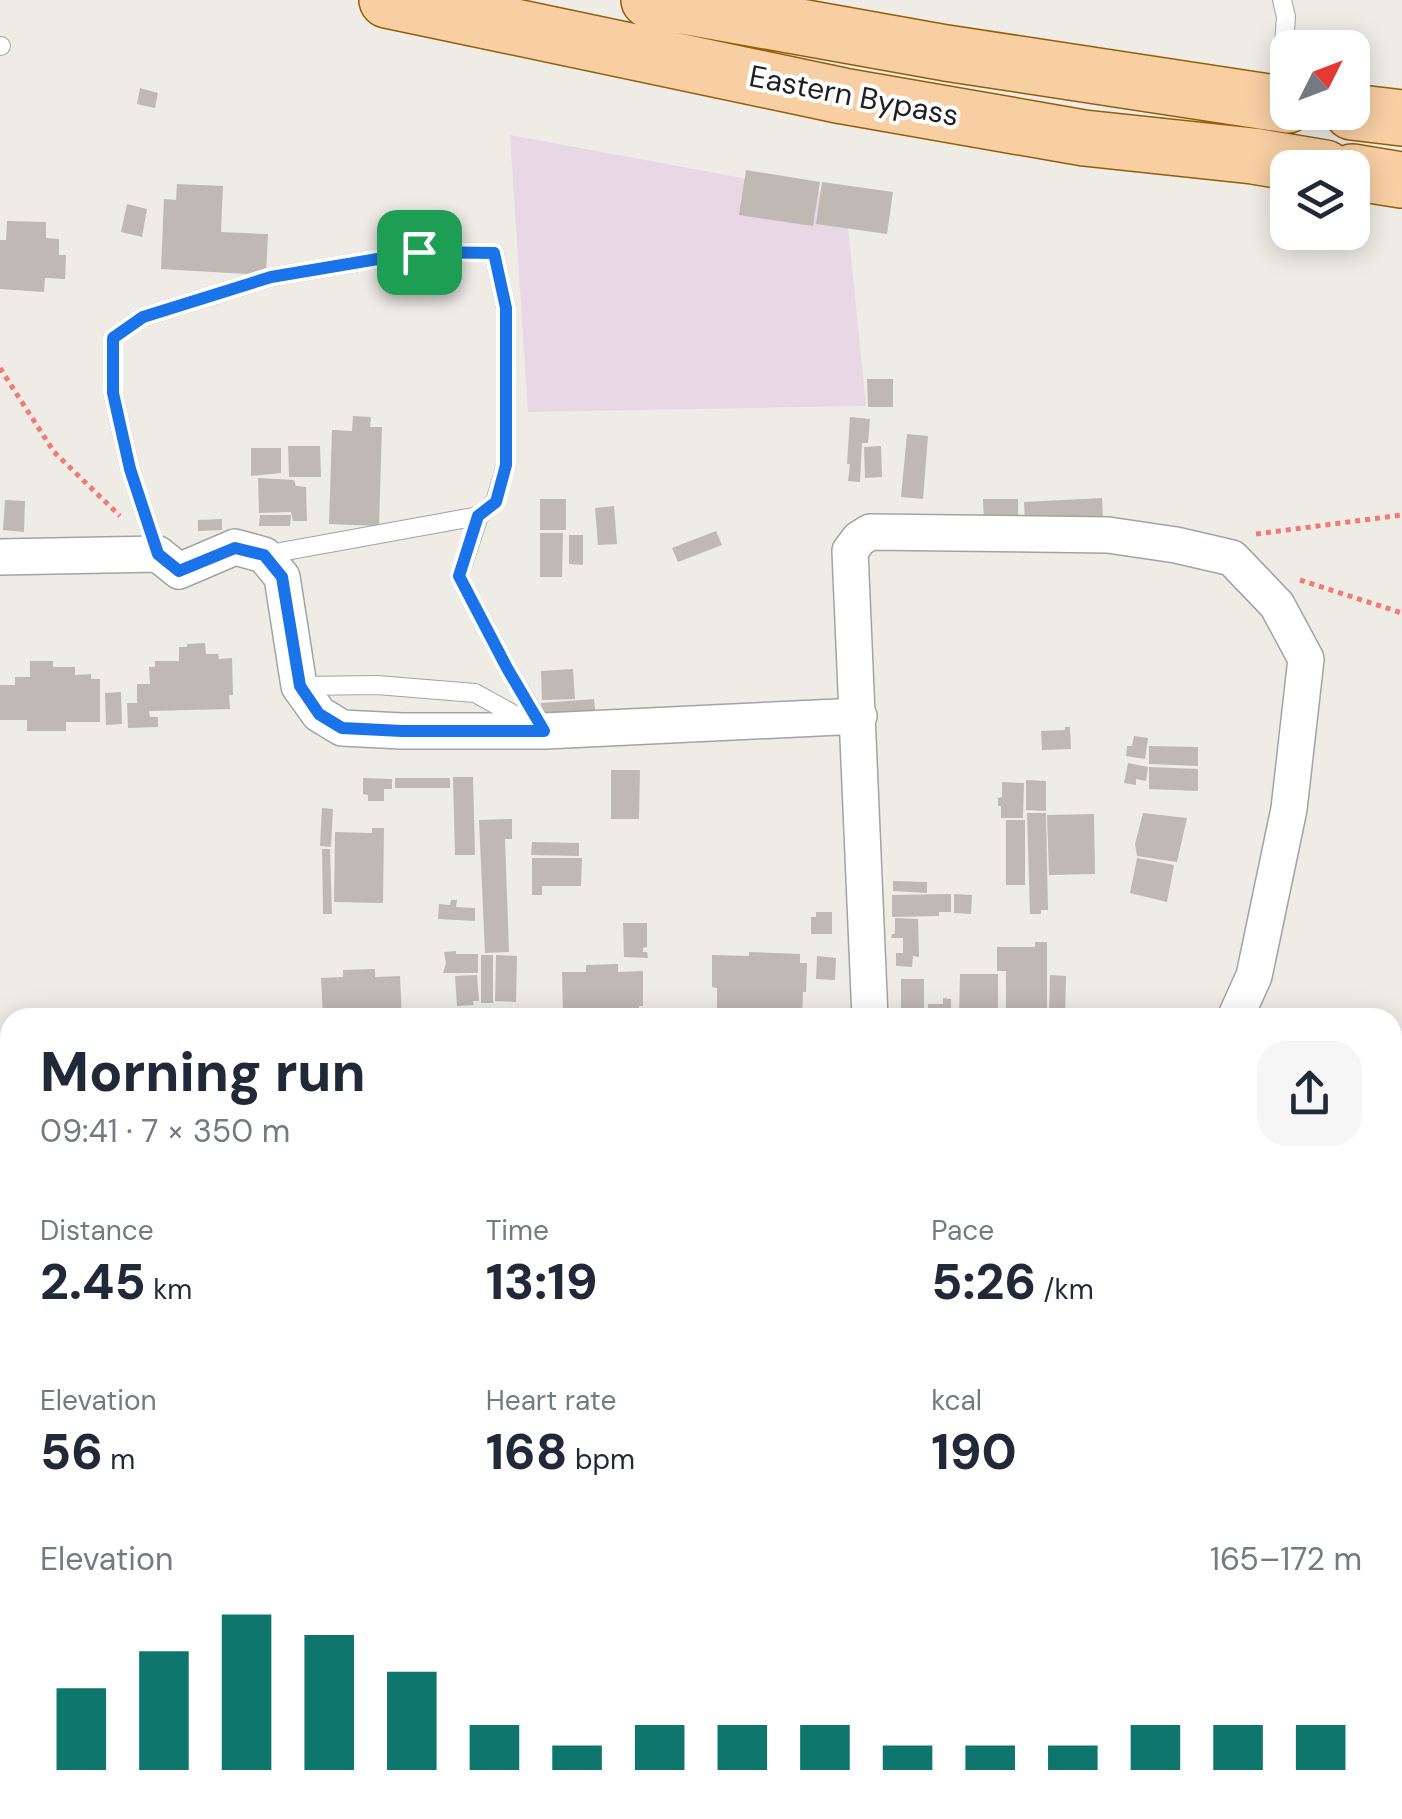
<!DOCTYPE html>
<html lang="en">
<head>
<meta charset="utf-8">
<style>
	body { margin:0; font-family:"DM Sans",sans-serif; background:#f6f6f7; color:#1f2937; height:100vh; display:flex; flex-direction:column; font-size:38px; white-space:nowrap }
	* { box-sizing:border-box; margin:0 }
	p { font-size:32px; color:#747a83 }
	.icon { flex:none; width:55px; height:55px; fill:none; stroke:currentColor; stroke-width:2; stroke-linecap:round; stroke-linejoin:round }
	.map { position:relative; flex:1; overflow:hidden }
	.panel { position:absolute; left:0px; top:1008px; width:1402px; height:812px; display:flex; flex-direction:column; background:#fff; border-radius:30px 30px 0 0; box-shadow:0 5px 25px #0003 }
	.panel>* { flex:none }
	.needle { width:65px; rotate:48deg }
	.controls { position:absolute; left:1270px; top:30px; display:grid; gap:20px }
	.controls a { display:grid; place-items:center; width:100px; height:100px; border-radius:20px; background:#fff; box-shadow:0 5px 25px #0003; font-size:50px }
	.pin { position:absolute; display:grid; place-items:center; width:85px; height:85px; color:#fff; margin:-42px; border-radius:20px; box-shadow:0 5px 15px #0006 }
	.round { display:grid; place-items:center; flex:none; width:105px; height:105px; border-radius:30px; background:#f6f6f7 }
	.overview { display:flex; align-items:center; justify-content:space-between; height:170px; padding:0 40px }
	h1 { font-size:55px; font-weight:800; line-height:75px }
	.metrics { display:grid; grid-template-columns:repeat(3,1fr); gap:15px; height:170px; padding:10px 40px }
	.metrics div { display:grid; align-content:center }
	.metrics b { font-size:50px; font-weight:800 }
	.metrics small { font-size:28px; font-weight:400 }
	.metrics p { font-size:28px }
	.chart { height:280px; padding:20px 40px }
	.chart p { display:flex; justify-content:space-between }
	.chart svg { width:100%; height:180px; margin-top:10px; stroke:#0f766e; stroke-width:6 }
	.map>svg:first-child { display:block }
	.industrial { fill:#e8d8e6 }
	.building { fill:#c0b8b2 }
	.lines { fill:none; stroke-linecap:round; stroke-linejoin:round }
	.service-casing { stroke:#a3a3a3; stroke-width:20 }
	.minor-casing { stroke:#a3a3a3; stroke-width:38 }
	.primary-casing { stroke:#935e07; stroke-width:58 }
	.path { stroke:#f37a73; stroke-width:5; stroke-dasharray:5 5; stroke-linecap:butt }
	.service { stroke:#fff; stroke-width:18 }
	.minor { stroke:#fff; stroke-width:35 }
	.primary { stroke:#f8cfa3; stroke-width:55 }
	.route-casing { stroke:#fff; stroke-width:20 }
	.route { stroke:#1a73e8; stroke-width:12 }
	.labels { text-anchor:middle; stroke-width:8; stroke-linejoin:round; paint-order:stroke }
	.street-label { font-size:30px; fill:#1f1f1f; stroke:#fff }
</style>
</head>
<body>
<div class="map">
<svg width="1402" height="1819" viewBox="0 0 1402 1819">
	<rect width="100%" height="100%" fill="#efece6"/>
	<!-- industrial -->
	<path class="industrial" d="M510,135L845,197L866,406L528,412Z"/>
	<!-- building -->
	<path class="building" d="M140,88L158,93L155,108L137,104Z
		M746,170L820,182L813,226L739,215Z
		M822,182L893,192L887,234L816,224Z
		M177,184L223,186L221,232L268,234L266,275L161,269L164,199L176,200Z
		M127,204L147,209L142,237L121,232Z
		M7,221L46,222V238L59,239V255H66L65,279L45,278L44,292L0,289V240H6Z
		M867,379H893V407H868Z
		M353,416L371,417L370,427H382L379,526L329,524L332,430L352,431Z
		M850,417L870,419L868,443H862L860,482L848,481L850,464H847Z
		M907,434L928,436L923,499L901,497Z
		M288,446H320L321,477H289Z
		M881,446L882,477L865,478L864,447Z
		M251,448H281V473L251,476Z
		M258,478L294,480L296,486L306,487L307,521H293L291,512L259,513Z
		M1102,498L1103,518L1025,522L1024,502Z
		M540,499H566V530H540Z
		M983,499H1018V523H984Z
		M5,500L25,501L24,532L3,530Z
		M614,506L617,544L598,545L595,508Z
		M260,515H291L290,526H259Z
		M222,519V530L198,531V520Z
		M716,531L722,545L678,562L672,548Z
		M540,533H563L562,577H540Z
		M569,535H583V565L569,564Z
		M205,643L206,654H218L219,659L232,658L233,695H229L230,709L149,711L150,717H158V727L128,728L127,703H137V684H150L149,667H155V661H179V647H187V644Z
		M30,661H53V667H75V675L91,674V679H100V722H66V731H27V720H0V685H15V677H30Z
		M573,669L575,699L542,700L541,671Z
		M121,692L122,724L106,725L105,693Z
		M594,699L596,719L543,721L541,703Z
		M1065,727H1070L1071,749L1042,750L1041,731L1065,730Z
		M1134,736L1148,738L1145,759L1126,756L1127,746H1132Z
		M1149,746L1198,747V766L1149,764Z
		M1128,763L1148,767L1146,781L1136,779V785L1124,783Z
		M1149,767L1198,769V791L1149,789Z
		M611,770H640L639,819H611Z
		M453,777H473L475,855H455Z
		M363,778L392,779V789H384V801H368V795L363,794Z
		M395,778H450V788H395Z
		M1026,780L1046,781V811L1026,810Z
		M1002,782L1024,783L1023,818H1001V806H998V798L1002,797Z
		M322,808L333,809L331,847L320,846Z
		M1027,813H1046L1048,910H1041V914H1030Z
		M1143,813L1187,818L1177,862L1137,856L1135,844Z
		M1094,814L1095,874L1049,875L1047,815Z
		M512,819V839H505L509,952L485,953L479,820Z
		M1006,820H1025V885H1006Z
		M372,828H384L383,903L334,902L335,832L372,833Z
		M532,842L579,843V856L531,855Z
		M322,849H330L332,914H323Z
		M532,858H582L581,886H542V895H532Z
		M1137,858L1174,865L1167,902L1130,893Z
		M893,881L927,882V893L893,891Z
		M951,894V912H939V916L892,917V895Z
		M954,894L972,895L971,914L954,913Z
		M451,900H457L456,907L475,908V921L438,919L439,904L450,905Z
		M816,912H832V934H811V917H816Z
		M895,918L918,919L919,957L913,956L912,967L896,966V953H903V938H891L892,934H895Z
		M623,923H647V947L643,948V952H647L648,958L624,957Z
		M1035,942H1047V1018H1006V971H997V947H1035Z
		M456,951V954H478V973H443L446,963L444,952Z
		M749,952L800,954V963H807L806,992H803L802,1018L717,1015V988L712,987V955L749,956Z
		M481,955H493V1003H481Z
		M496,955L517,956L516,1002L495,1001Z
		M817,956L836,958L835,980L816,979Z
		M618,964V972L643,971V1006H639L640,1018H563L562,972H586V965Z
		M375,969V977L400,976L402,1018H323L321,978L343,977V970Z
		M960,974H998V1018H959Z
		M477,975L479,1001H473L474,1005L457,1006L455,976Z
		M1050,975L1066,976L1065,1018H1049Z
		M901,979H924V1018H901Z
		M943,998L951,999V1018H928V1004H943Z
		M10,1159V1224L0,1229V1160Z
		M1392,1601L1402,1611V1649L1398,1645L1392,1650Z
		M0,1761L10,1771V1797L0,1787Z
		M219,1810H264L272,1819H227Z
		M887,1810H979L982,1813L975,1819H896Z"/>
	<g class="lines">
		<!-- service casing -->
		<g class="service-casing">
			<path id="service" d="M0,46H1
				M1280,99L1286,17L1282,0
				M479,516L459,576L507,668L544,730
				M158,554L130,469L113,393V338L143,317L271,277L419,252L494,253L506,308V465L495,502L479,516L264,555
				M300,686L377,685L475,693L531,724"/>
		</g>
		<!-- minor casing -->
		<g class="minor-casing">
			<path id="minor" d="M0,557L158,554L179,571L235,547L264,555L282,577L299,686L319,714L342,728L402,731H545L859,716
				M870,1018L850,551L859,539L870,532L1108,535L1176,545L1232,558L1277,605L1306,659L1289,809L1254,976L1235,1018
				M0,1107L10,1106
				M0,1308L10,1320
				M1392,1335L1402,1346
				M1392,1518L1402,1510
				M440,1810L448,1819
				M1299,1810L1306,1819
				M494,1819L505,1810
				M1046,1819L1056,1810"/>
		</g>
		<!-- primary casing -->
		<g class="primary-casing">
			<path id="primary" d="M387,0L843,96L1084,138L1253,156L1325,168
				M649,0L946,53L1288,105
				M1352,112L1402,118
				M1352,172L1402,180"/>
		</g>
		<!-- path -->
		<path class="path" d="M0,368L54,452L120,516
			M1256,534L1402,515
			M1300,580L1402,613"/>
		<!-- service -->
		<use href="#service" class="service"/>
		<!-- minor -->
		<use href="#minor" class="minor"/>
		<!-- primary -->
		<use href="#primary" class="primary"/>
	</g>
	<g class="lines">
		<!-- route casing -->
		<g class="route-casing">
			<path id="route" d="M419,252L494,253L506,308V465L496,502L478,516L459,576L507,668L544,731H402L342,728L319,714L300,686L282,577L264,555L235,548L179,571L158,554L130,469L113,393V338L143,317L271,277Z"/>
		</g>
		<!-- route -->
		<use href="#route" class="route"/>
	</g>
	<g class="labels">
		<!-- street labels -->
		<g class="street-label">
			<text transform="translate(854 96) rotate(11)" y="10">Eastern Bypass</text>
		</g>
	</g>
</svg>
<div class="controls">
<a><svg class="needle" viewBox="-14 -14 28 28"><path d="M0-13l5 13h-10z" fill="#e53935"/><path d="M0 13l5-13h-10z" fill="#747a83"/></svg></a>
<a><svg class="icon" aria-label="layers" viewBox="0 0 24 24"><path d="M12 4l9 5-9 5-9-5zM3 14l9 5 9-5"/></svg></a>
</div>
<div class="pin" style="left:419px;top:252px;background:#1e9e55"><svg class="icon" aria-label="arrive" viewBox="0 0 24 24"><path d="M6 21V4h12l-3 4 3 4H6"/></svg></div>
<section class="panel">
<div class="overview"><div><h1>Morning run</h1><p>09:41 · 7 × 350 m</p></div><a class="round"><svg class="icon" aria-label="share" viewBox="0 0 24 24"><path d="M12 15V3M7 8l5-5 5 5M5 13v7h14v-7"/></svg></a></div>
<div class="metrics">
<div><p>Distance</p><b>2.45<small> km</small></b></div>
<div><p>Time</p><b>13:19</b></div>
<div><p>Pace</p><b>5:26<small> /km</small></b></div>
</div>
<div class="metrics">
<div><p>Elevation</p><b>56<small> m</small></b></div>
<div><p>Heart rate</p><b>168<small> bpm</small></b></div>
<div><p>kcal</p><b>190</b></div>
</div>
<div class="chart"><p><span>Elevation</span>165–172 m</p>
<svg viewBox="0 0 160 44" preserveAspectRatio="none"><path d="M5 44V24M15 44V15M25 44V6M35 44V11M45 44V20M55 44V33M65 44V38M75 44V33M85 44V33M95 44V33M105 44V38M115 44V38M125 44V38M135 44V33M145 44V33M155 44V33"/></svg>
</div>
</section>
</div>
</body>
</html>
